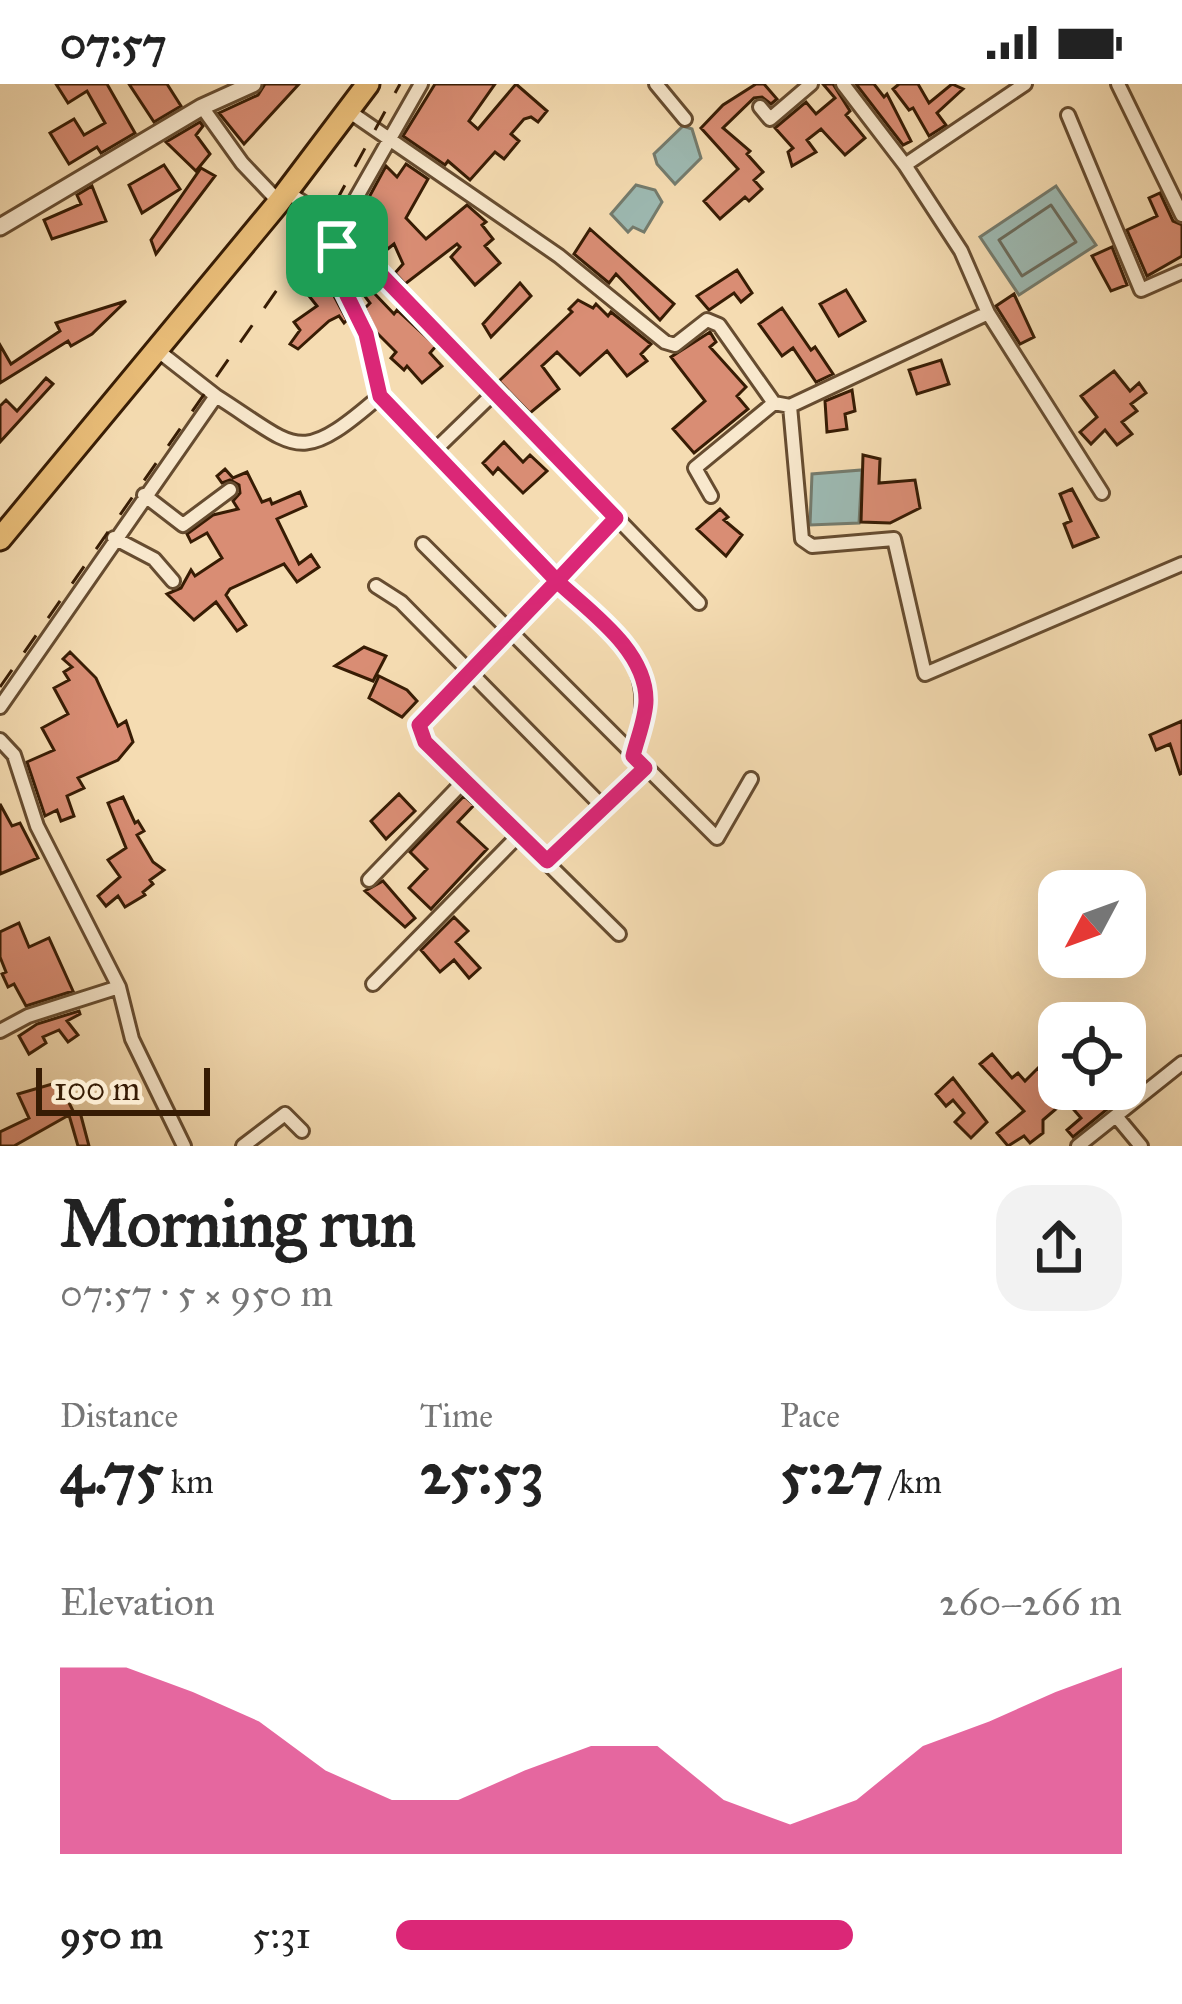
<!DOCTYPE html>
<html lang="en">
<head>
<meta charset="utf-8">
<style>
	body { margin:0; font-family:"IM FELL Great Primer",serif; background:#f2f2f2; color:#222; height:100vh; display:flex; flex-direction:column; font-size:45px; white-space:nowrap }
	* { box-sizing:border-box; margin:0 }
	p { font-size:39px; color:#767676 }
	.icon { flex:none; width:66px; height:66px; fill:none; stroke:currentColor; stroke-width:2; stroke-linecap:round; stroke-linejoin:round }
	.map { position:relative; height:1062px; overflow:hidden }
	.drawer { display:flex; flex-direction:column; background:#fff; flex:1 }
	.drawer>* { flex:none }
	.needle { width:78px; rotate:229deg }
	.fabs { position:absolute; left:1038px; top:786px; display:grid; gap:24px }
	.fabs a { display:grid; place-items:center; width:108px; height:108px; border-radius:24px; background:#fff; box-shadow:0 12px 48px #0002; font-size:60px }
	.scale { position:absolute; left:36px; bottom:30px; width:174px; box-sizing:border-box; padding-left:12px; border:6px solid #371c04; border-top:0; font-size:33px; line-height:42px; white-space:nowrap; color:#371c04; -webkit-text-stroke:9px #f8e8cd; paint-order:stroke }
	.pin { position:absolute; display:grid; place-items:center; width:102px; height:102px; color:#fff; margin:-51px; border-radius:24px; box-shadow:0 6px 18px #0006 }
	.round { display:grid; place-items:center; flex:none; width:126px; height:126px; border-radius:36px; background:#f2f2f2 }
	.overview { display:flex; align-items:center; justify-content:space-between; height:204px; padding:0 60px }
	h1 { font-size:66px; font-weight:700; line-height:90px }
	.stats { display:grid; grid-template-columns:repeat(3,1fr); gap:18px; height:204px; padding:12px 60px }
	.stats div { display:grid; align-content:center }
	.stats b { font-size:60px; font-weight:700 }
	.stats small { font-size:33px; font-weight:400 }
	.stats p { font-size:33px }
	.chart { height:336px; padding:24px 60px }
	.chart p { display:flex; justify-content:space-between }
	.chart svg { width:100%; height:216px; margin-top:12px; fill:#db2777; opacity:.7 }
	ul { padding:0 60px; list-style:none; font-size:39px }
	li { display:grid; grid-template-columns:192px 144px 1fr; align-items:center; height:90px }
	li i { height:30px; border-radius:15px; background:#db2777 }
	.status { display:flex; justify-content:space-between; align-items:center; height:84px; padding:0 60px; background:#fff; direction:ltr }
	.status svg { height:33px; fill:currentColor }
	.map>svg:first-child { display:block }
	.water { fill:#9dbab3; stroke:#747b6d; stroke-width:3 }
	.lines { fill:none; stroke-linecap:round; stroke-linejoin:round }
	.shore { stroke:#6a6b5c; stroke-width:3 }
	.building { fill:#d98d74; stroke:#371c04; stroke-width:3 }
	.minor-casing { stroke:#664c30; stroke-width:18 }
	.tertiary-casing { stroke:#664c30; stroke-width:21 }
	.trunk-casing { stroke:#371c04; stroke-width:27 }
	.minor { stroke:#f8e8cd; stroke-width:12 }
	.tertiary { stroke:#f8e8cd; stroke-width:15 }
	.trunk { stroke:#eabe79; stroke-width:21 }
	.rail { stroke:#371c04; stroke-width:3; stroke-dasharray:21 21; stroke-linecap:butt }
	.route-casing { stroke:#fff; stroke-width:24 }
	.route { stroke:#db2777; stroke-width:15 }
</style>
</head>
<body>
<div class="status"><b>07:57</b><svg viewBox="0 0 49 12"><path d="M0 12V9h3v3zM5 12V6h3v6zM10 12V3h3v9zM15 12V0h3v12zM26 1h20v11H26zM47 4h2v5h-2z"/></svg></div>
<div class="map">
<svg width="1182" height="1062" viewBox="0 0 1182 1062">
	<rect width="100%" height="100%" fill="#f5dcb2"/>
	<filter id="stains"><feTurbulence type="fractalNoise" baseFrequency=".00167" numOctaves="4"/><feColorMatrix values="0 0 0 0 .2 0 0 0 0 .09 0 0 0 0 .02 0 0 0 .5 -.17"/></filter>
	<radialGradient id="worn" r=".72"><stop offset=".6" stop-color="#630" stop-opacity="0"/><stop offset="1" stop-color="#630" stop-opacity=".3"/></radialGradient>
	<!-- water -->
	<path class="water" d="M683,42L692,45L701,74L675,100L657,80L654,70Z
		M636,101L655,106L662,118L644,148L633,143L628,148L611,130Z
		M1056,102L1096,161L1019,211L980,153Z
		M862,386L859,439L810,441L812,390Z"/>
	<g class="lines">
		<!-- shore -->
		<path class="shore" d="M1051,121L1076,158L1022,192L999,156Z"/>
	</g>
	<!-- building -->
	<path class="building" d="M56,0H107L135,49L101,69L97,63L69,80L50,49L74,35L84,51L105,39L87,7L68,19Z
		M129,0H167L181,22L154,38Z
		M265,0H299L244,60L219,29L258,11Z
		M435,0H495L469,37L478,45L516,0L547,27L538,38L531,33L524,35L511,50L519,57L504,75L495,68L470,96L448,77L445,81L403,52Z
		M756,0H764L777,15L771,20L762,13L754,14L723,44L750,67L747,70L763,88L754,96L762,105L749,117L745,113L720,135L704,117L738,85L701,44L723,21Z
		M823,0H833L850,27L846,31L865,54L845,71L821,45L807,56L816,68L792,82L788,68L793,64L775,44L806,18L816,30L835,14Z
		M856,0H874L884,13L887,10L911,57L903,61Z
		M899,0H918L929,19L952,0L963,5L937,29L946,41L929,52L913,24L909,26L893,5Z
		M200,38L203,42L196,51L210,70L196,87L166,58Z
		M406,80L428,95L406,134L426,155L467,121L486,138L482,141L493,155L485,162L500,179L475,201L451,173L460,163L457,160L405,200L395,189L403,180L394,160L379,172L357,149L377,128L367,117L386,82L397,93Z
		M164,81L180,105L142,129L129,101Z
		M201,84L215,92L156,170L151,156Z
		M92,102L106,137L52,155L44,136L81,120L77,111Z
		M1160,109L1173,137L1182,141V172L1147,192L1127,146L1157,132L1149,114Z
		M590,145L674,220L660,236L616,190L609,199L574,170Z
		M1112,163L1127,201L1111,207L1092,172Z
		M343,172L378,202L373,208L394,230L397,226L436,262L430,269L442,282L422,299L407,282L404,286L391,274L396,268L376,248L365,224L370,219L348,190Z
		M320,186L347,236L344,239L339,232L329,237L298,265L290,260L300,246L294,238L317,222L309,212L319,204L310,194Z
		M737,186L752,209L741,218L734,209L709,226L697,212Z
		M520,199L531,212L491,253L483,240Z
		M846,206L865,237L839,252L820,220Z
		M1014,210L1034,253L1020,260L996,222Z
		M578,216L593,224L596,220L608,232L611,228L651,260L641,270L647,277L627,292L607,267L580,291L557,268L542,282L559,305L530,329L499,297L572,228L569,225Z
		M126,217L92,250L71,262L68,257L0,299V261L11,280L60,247L56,239Z
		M782,224L811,266L815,263L833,290L816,298L793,264L782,272L759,240Z
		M710,248L716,258L710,263L746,303L737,312L748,325L694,369L673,345L705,317L671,273Z
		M941,276L949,300L917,310L909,286Z
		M1114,287L1130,307L1139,299L1146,309L1131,320L1137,327L1122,338L1132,350L1117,361L1105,346L1091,360L1080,348L1097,333L1081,312Z
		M46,294L53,300L0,358V322L6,316L17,327Z
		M852,306L855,327L845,330L847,345L827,348L825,317Z
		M504,358L523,378L530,371L547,387L523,409L498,384L493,390L483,379Z
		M863,371L880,375L879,399L915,396L920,424L890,439L861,438Z
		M225,385L233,394L247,388L262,418L270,415L272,420L300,408L306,422L277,435L299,480L311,471L319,483L297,498L284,480L230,505L226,511L246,541L237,547L216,518L194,536L167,510L181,504L191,486L195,492L222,474L207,449L191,458L187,450L213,431L238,425L233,417L240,409L239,401L230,396L222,399L217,392Z
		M1072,405L1098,453L1073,463L1064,440L1071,437L1060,410Z
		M720,425L728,433L724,436L742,451L726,472L697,445Z
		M364,563L386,572L373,597L335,582Z
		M70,568L96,594L118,642L126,637L133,658L118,676L78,694L84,704L67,712L74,732L61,737L57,726L45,732L27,678L54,666L42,644L68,630L54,604L69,596L64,588L72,583L63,575Z
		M379,592L407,606L417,617L402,633L369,614Z
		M1182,637V689L1180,690L1170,660L1156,666L1150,651Z
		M399,710L415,727L386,755L371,737Z
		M464,712L474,721L458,738L487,765L431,825L409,804L427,785L410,768Z
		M123,713L135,739L138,737L144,747L137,751L153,778L164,786L150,796L153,800L143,808L145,811L125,823L118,812L106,822L98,812L120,793L108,776L126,764L108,719Z
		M0,720L12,742L20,739L38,774L0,790Z
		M383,797L415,834L405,843L365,807Z
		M454,833L468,847L456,858L480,884L469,894L454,876L440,888L421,866Z
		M19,839L29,863L49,854L73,907L26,922L14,900L8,903L2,890L6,888L0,873V848Z
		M79,927L80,930L67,937L78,951L68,958L59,946L43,953L46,959L29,970L19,952L37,940Z
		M992,970L1012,994L1018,989L1025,997L1038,984L1043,989L1059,973V1000L1053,1006L1064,1018L1043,1036V1049L1030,1059L1024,1052L1008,1062L997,1049L1024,1027L980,980Z
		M953,994L987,1038L971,1054L955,1038L964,1029L953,1016L946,1022L936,1010Z
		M59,998L74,1029L80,1028L89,1062H78L69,1031L14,1062H0V1048L29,1034L18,1010Z
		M1085,1005H1105L1116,1018L1073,1053L1067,1046L1081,1034L1069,1020Z"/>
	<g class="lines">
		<!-- minor casing -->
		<g class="minor-casing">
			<path id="minor" d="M421,0L338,146L331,179L366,250L380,312L624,561C650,601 644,628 633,672
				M656,0L685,35
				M843,0L905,81L961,167L988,229L1102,409
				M1118,0L1182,131
				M202,23L242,79L279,118
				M760,23L770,35L811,0
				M350,28L559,172L665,258L675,261L707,236L719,241L774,319L790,322L988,229
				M1068,31L1141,206L1182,188
				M905,81L1025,0
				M287,108L327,134L616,433L419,641L425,658L619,850
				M216,312C298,364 297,384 380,312
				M790,322L802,455L812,462L894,455L925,590L1182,480
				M434,367L496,307
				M144,411L183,441L230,406
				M711,412L695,384L774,319
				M616,433L699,519
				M114,454L154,475L173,497
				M423,460L717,754L751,695
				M376,502L401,518L603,723
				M0,623L216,312L157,266
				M0,656L14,671L37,742L119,903L132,955L184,1062
				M547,777L645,684
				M369,796L465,696
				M373,900L520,750
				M0,947L28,932L119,903
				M1116,1032L1141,1062
				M243,1062L285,1030L302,1047
				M1078,1062L1182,979"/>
		</g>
		<!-- tertiary casing -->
		<g class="tertiary-casing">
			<path id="tertiary" d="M0,143L202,23L253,0"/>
		</g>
		<!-- trunk casing -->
		<g class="trunk-casing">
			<path id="trunk" d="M0,455L279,118L368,0"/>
		</g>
		<!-- minor -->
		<use href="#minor" class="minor"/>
		<!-- tertiary -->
		<use href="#tertiary" class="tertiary"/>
		<!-- trunk -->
		<use href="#trunk" class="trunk"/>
		<!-- rail -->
		<path class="rail" d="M0,603L327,134L400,0"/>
	</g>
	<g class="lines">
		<!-- route casing -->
		<g class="route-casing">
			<path id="route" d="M337,162L331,179L366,250L380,312L557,497L419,641L425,658L547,777L645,684L633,672C637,655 646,634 646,616C646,566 590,528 557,497L616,434L338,146L337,162"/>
		</g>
		<!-- route -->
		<use href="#route" class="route"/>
	</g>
	<rect width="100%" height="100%" filter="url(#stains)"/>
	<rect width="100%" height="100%" fill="url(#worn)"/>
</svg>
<div class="fabs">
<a><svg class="needle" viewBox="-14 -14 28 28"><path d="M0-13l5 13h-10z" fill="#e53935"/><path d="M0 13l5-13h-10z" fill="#767676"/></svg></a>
<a><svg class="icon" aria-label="locate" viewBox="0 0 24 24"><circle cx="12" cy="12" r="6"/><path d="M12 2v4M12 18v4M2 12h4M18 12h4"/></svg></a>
</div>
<div class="scale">100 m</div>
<div class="pin" style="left:337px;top:162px;background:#1e9e55"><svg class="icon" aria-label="arrive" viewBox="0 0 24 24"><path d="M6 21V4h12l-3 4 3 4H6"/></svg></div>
</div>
<section class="drawer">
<div class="overview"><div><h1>Morning run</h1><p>07:57 · 5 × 950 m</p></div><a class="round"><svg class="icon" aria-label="share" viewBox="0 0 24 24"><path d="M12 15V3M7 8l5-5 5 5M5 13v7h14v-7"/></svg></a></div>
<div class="stats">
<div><p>Distance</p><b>4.75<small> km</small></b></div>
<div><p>Time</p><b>25:53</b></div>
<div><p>Pace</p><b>5:27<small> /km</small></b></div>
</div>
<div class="chart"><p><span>Elevation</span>260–266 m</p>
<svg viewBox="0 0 160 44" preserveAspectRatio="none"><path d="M0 44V6L10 6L20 11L30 17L40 27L50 33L60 33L70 27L80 22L90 22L100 33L110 38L120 33L130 22L140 17L150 11L160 6V44z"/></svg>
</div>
<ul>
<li><b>950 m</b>5:31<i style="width:63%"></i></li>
</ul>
</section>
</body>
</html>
